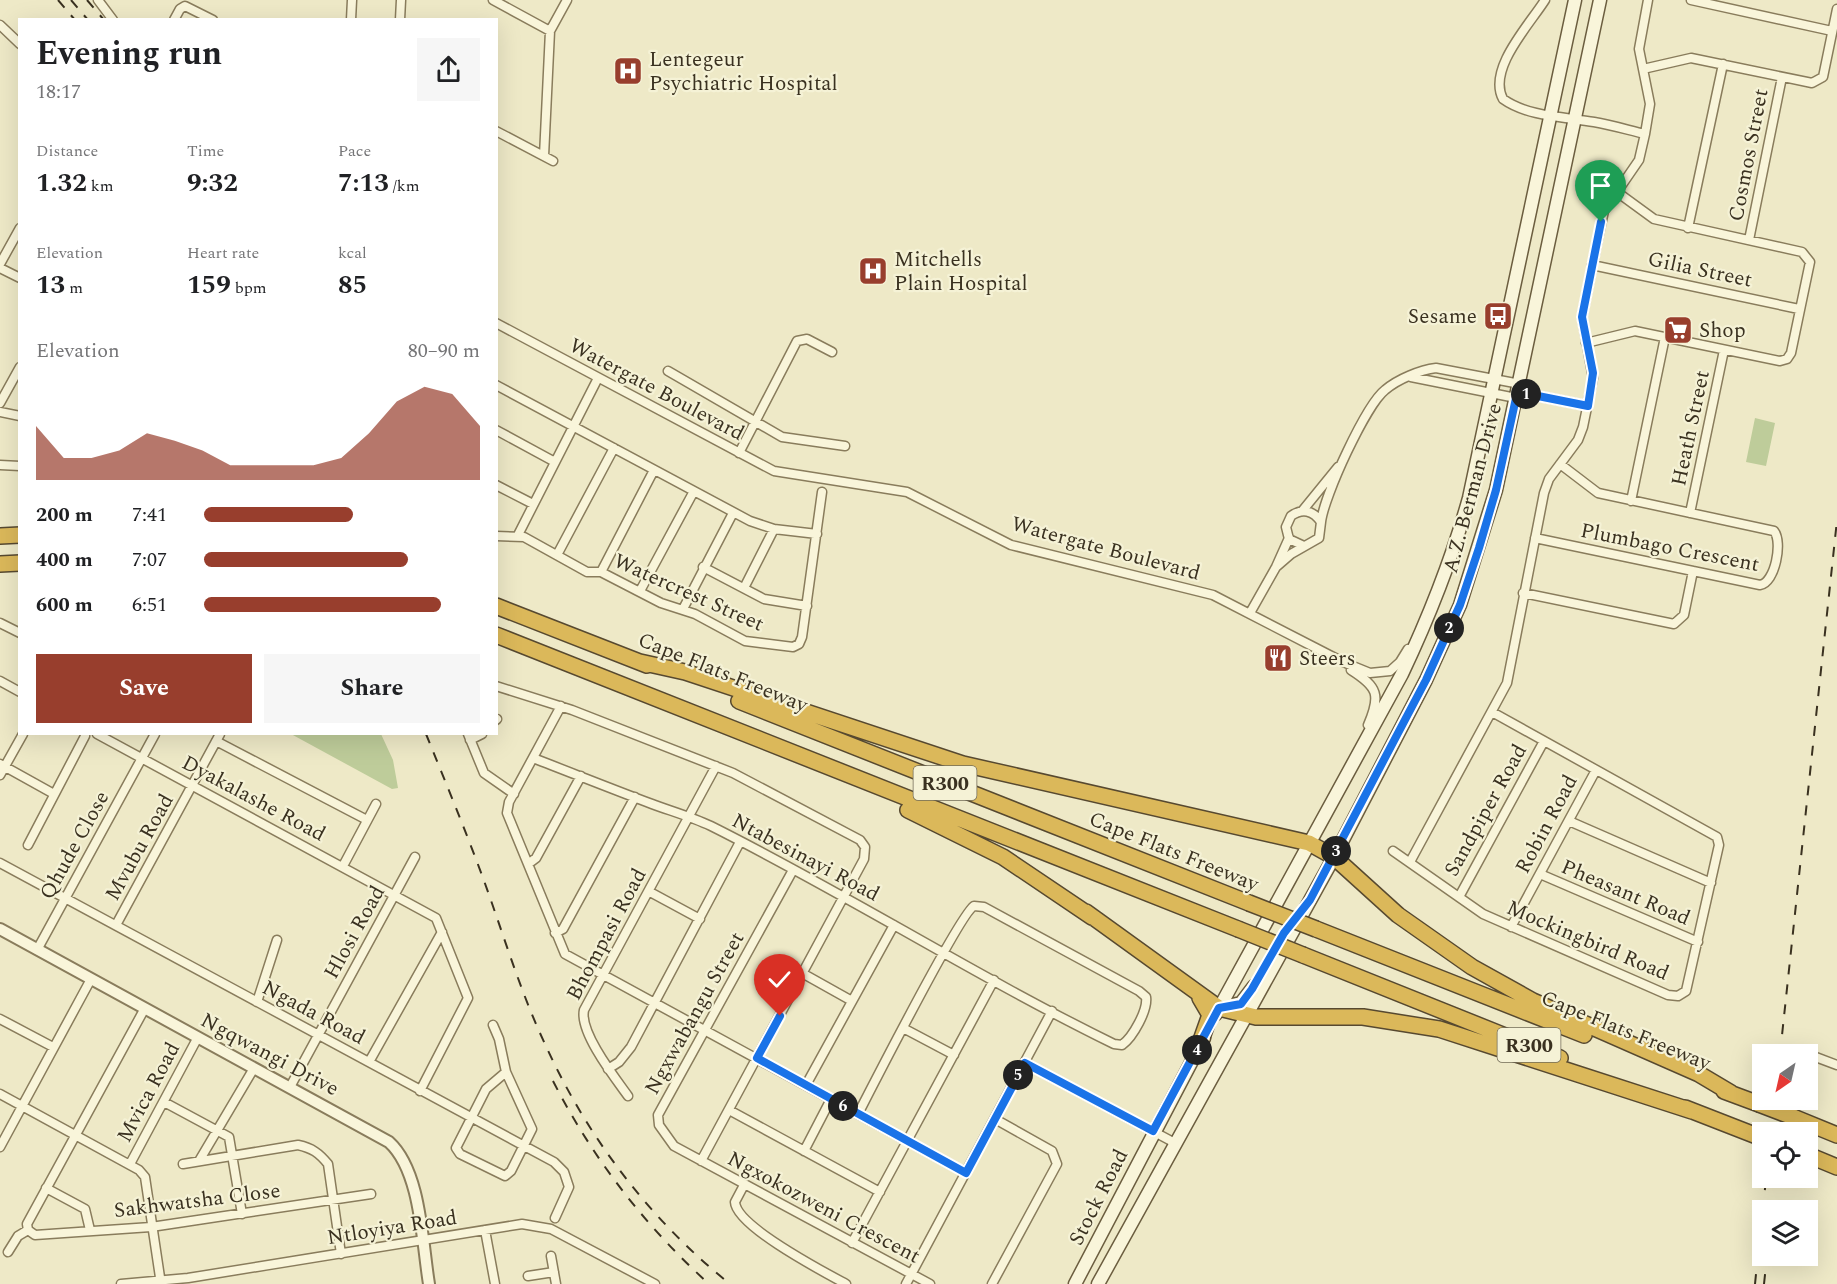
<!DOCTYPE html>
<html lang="en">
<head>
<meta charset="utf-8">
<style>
	body { margin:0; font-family:Spectral,serif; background:#f6f6f6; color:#202124; height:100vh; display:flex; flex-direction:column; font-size:22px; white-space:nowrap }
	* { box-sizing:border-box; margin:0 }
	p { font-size:20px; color:#757577 }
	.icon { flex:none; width:33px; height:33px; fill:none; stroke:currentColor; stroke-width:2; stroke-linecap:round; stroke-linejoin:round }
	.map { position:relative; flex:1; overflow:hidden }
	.side { position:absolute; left:18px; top:18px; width:480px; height:717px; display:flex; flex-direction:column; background:#fff; border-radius:0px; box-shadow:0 6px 24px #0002 }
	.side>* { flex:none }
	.needle { width:39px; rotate:214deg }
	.buttons { position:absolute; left:1752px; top:1044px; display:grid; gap:12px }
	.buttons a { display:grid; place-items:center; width:66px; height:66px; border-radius:0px; background:#fff; box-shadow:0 6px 24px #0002; font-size:30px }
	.pin { position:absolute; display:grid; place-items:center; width:51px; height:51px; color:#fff; margin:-62px -26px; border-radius:50% 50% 50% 0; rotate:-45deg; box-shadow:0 0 6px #0007 }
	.pin .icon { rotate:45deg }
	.km { position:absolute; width:30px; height:30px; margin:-15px; border-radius:50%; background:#222; color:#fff; font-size:16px; line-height:30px; text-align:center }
	.round { display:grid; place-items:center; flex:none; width:63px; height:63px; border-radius:0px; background:#f6f6f6 }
	.headline { display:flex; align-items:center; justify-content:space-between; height:102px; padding:0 18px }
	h1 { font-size:33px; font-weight:700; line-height:45px }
	.metrics { display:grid; grid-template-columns:repeat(3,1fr); gap:9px; height:102px; padding:6px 18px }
	.metrics div { display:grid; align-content:center }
	.metrics b { font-size:26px; font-weight:700 }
	.metrics small { font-size:16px; font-weight:400 }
	.metrics p { font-size:16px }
	.chart { height:168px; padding:12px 18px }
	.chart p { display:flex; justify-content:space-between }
	.chart svg { width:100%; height:108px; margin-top:6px; fill:#983e2d; opacity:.7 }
	.button { display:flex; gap:12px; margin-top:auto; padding:12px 18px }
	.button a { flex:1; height:69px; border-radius:0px; background:#983e2d; color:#fff; font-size:24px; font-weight:700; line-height:69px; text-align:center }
	.button a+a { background:#f6f6f6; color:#202124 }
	ul { padding:0 18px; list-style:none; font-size:20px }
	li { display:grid; grid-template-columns:96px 72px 1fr; align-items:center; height:45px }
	li i { height:15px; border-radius:8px; background:#983e2d }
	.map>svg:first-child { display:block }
	.green { fill:#becc9a }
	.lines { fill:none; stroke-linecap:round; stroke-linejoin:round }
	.minor-casing { stroke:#897c5c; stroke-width:11 }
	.tertiary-casing { stroke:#897c5c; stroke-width:14 }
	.secondary-casing { stroke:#6b5d3f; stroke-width:15 }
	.motorway-casing { stroke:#574930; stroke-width:18 }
	.minor { stroke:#f9f5da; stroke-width:8 }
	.tertiary { stroke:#f9f5da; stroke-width:10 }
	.secondary { stroke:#f9f5da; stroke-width:12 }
	.motorway { stroke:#dbb85a; stroke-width:15 }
	.rail { stroke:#3a3120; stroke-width:2; stroke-dasharray:10 10; stroke-linecap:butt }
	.motorway-bridge-casing { stroke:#574930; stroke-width:18; stroke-linecap:butt }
	.motorway-bridge { stroke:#dbb85a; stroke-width:15 }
	.route-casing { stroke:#fff; stroke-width:12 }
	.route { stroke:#1a73e8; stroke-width:8 }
	.labels { text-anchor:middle; stroke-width:4.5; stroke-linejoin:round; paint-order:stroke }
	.shield { fill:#f5f2d6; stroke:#726b57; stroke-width:1.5 }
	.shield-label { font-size:20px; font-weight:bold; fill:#3a3120 }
	.poi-label { font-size:21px; fill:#3a3120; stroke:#f5f2d6; text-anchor:start }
	.street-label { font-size:21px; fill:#3a3120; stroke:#f5f2d6 }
</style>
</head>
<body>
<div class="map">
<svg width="1837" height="1284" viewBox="0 0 1837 1284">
	<rect width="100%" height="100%" fill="#eee9c7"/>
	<!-- green -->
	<path class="green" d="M1755,418L1775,423L1766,466L1746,462Z
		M291,734H381L393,760L398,788L392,789Z"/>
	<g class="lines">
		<!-- minor casing -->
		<g class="minor-casing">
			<path id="minor" d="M98,0L113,20
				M493,0L550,31
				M1545,0C1530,24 1487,69 1503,99C1528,117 1566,117 1594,122C1612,125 1628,130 1645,134
				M1691,0L1832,31
				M174,20L180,9L185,6L213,20
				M351,20L352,0
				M400,20L401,0
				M0,25L20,44
				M1643,69L1691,58L1812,83L1823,77L1837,9
				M496,131L553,161
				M544,156L550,31L567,0
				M1688,228L1723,64
				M1749,240L1782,77
				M0,264L20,228
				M1592,265L1799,309
				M0,268L20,278
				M496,323L774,471L907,492L1011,545L1213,595L1343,662L1370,673L1390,671L1400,662L1408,649
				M1586,343L1635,331L1780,361L1787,359L1791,353L1810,262L1802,252L1654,219L1617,192
				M668,371L782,437L845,446
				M1411,377L1516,398L1528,394L1588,406
				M496,385L750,521L774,529L817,534
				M0,403L20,367
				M0,412L20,416
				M496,430L555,462
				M739,453L797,341L807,339L832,352
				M0,465L20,466
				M496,485L533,504
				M1631,501L1665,337
				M1303,510L1338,467
				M1690,513L1724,350
				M1321,522C1324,496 1366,405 1385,390C1398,379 1420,370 1436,368L1520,384L1528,394
				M518,535L598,378
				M496,536L524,537L587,572H601L661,603L695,614L745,641L793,647L799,644L802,637L822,492
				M1535,538L1760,585C1775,583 1783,542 1774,531L1598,493L1560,464
				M557,555L614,448
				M703,567L764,599L807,606
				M1276,567L1291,554L1319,538L1321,522C1313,510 1302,508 1291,516L1286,527L1289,539L1304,546
				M601,572L654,470
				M744,588L774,529
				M640,591L694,491
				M1523,593L1674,624L1684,615L1693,571
				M683,609L733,513
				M1250,613L1276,567L1289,538
				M0,623L20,633
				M1351,670C1378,687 1381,695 1368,725
				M0,681L20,692
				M496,686L572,710L733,773L860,840L865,847L864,859L701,1161
				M561,706L509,802L507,813L565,954L966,1173
				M496,720L497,719
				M97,734L436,918L468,998L420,1091
				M468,734L484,773L514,794
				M470,740L482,734
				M216,741L367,820
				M533,758C572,773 612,789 652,804C671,811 692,817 711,826C847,894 977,977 1114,1044L1122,1045C1133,1037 1148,1010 1146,997L1139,991L984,907L974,906C961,912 872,1087 858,1114
				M0,764L54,794
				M0,775L23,734
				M1569,821L1711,883
				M28,845L85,736
				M1393,851L1483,914L1668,995L1678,996L1686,991L1719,845L1717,837L1492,712
				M1410,862L1507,683L1544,493L1549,479L1578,440L1583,427L1593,378L1582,317L1597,243L1604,211L1639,160L1645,134L1650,104L1639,49L1648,0
				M0,863L554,1162L564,1172L569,1187L555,1218
				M528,864L536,858L581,776
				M343,866L376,804
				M793,870L658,1115L659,1125L674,1146L930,1284
				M1540,874L1698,942
				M650,892L700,919
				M1459,897L1544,741
				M116,925L220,734
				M1511,927L1596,770
				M555,933L563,929L635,797
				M37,950L155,734
				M802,973L852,1001
				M257,1002L277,940
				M0,1019L53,1047
				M493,1025L499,1039L506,1072L532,1129L511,1171L505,1176L460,1154L456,1148L486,1089L506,1072
				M903,1028L954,1055
				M1813,1056L1837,1065
				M369,1062L442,932
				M1025,1063L1175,1143
				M608,1069L619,1062L631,1047L740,842
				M806,1085L894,925
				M290,1087L415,857
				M0,1094L139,1170L145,1177L161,1284
				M628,1096C615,1078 579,1032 584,1010L716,766
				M164,1102L229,1137L242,1214
				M729,1110L880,1192
				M0,1147L91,979
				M804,1151L831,1099
				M199,1161L254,1068
				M130,1164L198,1037
				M183,1164L298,1145C312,1148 319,1153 328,1164L341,1254
				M744,1185L735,1202C736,1226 824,1272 846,1284
				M46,1188L85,1209L90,1230
				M28,1230L35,1235L151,1227L371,1194
				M485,1230L495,1284
				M852,1243L994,980
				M8,1252L18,1236L28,1230L27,1224L145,1008
				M551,1256L556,1284
				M528,1276L554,1272
				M121,1284L188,1278L522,1224L551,1229L655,1284
				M906,1284L1052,1011
				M992,1284L1057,1164L1052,1151L995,1119"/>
		</g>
		<!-- tertiary casing -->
		<g class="tertiary-casing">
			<path id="tertiary" d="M0,929L389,1142C421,1171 422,1242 429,1284"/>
		</g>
		<!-- secondary casing -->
		<g class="secondary-casing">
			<path id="secondary" d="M1223,1007L1241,1003L1254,986
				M1216,1014L1402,674C1429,617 1452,559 1469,498L1575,0
				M1075,1284L1204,1038
				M1098,1284L1334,857L1426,680L1460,605L1496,490L1600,0"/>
		</g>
		<!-- motorway casing -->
		<g class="motorway-casing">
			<path id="motorway" d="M0,536L20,535
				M0,564L20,563
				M496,606L647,665
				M496,635L1238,929
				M640,662L685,672L963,764L1309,843L1334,857L1398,915L1472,967L1533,1001L1699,1074L1731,1093
				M739,701L1249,903
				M908,810L1003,857L1092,917
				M1086,912L1219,1008L1256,1017H1363L1439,1029L1692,1111
				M1316,929L1584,1035
				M1303,955L1560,1058
				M1199,1046L1210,1015L1200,998
				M1724,1091L1759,1104
				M1685,1108L1762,1138
				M1793,1117L1837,1135
				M1808,1155L1837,1167"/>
		</g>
		<!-- minor -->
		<use href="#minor" class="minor"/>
		<!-- tertiary -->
		<use href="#tertiary" class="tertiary"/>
		<!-- secondary -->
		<use href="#secondary" class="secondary"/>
		<!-- motorway -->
		<use href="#motorway" class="motorway"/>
		<!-- rail -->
		<path class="rail" d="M58,0L75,20
			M71,0L88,20
			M87,0L104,20
			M426,734C445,781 465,829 483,878C503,933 520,991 545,1044C587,1137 650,1220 730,1284
			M1780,1054L1837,520
			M553,1081C593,1159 645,1226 709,1284
			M1771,1132L1775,1100
			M1763,1210L1766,1178
			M1755,1284L1762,1214
			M1764,1284L1767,1256"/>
		<!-- motorway-bridge casing -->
		<g class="motorway-bridge-casing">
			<path id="motorway-bridge" d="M1249,903L1316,929
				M1238,929L1303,955
				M1759,1104L1793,1117"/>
		</g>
		<!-- motorway-bridge -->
		<use href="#motorway-bridge" class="motorway-bridge"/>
	</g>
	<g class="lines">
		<!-- route casing -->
		<g class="route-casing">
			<path id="route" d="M780,1016L757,1058L966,1173L1025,1063L1153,1131L1219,1008L1241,1004L1252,989L1284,933L1310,900L1426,680L1460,605L1479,548L1496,490L1516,398L1528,394L1588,406L1593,373L1582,317L1601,222"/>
		</g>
		<!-- route -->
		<use href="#route" class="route"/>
	</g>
	<!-- icons -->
	<defs>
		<g id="hospital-square" transform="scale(1.5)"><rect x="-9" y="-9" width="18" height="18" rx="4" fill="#983e2d" stroke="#f5f2d6"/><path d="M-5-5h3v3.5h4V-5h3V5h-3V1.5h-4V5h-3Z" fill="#fff"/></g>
		<g id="bus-square" transform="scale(1.5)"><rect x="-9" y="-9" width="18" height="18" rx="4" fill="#983e2d" stroke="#f5f2d6"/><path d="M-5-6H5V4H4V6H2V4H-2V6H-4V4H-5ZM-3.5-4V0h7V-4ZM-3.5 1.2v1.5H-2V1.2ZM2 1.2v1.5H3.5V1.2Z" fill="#fff"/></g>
		<g id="supermarket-square" transform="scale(1.5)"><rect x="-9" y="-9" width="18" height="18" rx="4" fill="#983e2d" stroke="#f5f2d6"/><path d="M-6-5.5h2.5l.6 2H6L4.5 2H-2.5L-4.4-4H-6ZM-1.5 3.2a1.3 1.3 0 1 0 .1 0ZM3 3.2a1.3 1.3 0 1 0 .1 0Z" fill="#fff"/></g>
		<g id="restaurant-square" transform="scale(1.5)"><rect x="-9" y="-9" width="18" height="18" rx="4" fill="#983e2d" stroke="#f5f2d6"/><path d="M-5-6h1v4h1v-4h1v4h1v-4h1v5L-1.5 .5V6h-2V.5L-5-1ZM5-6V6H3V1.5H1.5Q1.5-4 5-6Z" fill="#fff"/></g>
	</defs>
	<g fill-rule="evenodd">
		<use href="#hospital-square" x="628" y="71"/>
		<use href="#hospital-square" x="873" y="271"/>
		<use href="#bus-square" x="1498" y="316"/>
		<use href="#supermarket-square" x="1678" y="330"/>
		<use href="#restaurant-square" x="1278" y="658"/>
	</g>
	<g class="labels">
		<!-- shield labels -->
		<g class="shield">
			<rect x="913.5" y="766" width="63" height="34" rx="4.5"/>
			<rect x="1497.5" y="1028" width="63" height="34" rx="4.5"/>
		</g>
		<g class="shield-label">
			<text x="945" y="790">R300</text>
			<text x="1529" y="1052">R300</text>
		</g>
		<!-- poi labels -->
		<g class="poi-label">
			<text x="649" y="66">Lentegeur<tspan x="649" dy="24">Psychiatric Hospital</tspan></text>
			<text x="894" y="266">Mitchells<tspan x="894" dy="24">Plain Hospital</tspan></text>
			<text x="1477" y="323" text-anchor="end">Sesame</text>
			<text x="1699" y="337">Shop</text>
			<text x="1299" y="665">Steers</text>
		</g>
		<!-- street labels -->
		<g class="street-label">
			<text transform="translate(1748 155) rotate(-79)" y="7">Cosmos Street</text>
			<text transform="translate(1700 269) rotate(12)" y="7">Gilia Street</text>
			<text transform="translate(657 389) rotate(28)" y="7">Watergate Boulevard</text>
			<text transform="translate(1690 428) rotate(-78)" y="7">Heath Street</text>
			<text transform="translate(1472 488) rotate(-75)" y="7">A.Z. Berman Drive</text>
			<text transform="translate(1670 547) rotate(11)" y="7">Plumbago Crescent</text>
			<text transform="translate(1106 548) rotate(15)" y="7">Watergate Boulevard</text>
			<text transform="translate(689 592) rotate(24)" y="7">Watercrest Street</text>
			<text transform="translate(723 672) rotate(22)" y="7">Cape Flats Freeway</text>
			<text transform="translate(254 798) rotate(28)" y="7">Dyakalashe Road</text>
			<text transform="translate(1485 810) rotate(-61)" y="7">Sandpiper Road</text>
			<text transform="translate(1546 824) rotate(-62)" y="7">Robin Road</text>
			<text transform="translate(74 845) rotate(-61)" y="7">Qhude Close</text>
			<text transform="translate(139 847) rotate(-61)" y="7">Mvubu Road</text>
			<text transform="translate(1174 851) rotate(22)" y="7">Cape Flats Freeway</text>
			<text transform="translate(806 857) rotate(28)" y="7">Ntabesinayi Road</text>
			<text transform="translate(1626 892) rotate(23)" y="7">Pheasant Road</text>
			<text transform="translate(354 932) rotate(-61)" y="7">Hlosi Road</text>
			<text transform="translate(606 934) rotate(-62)" y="7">Bhompasi Road</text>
			<text transform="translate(1588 940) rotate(23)" y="7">Mockingbird Road</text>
			<text transform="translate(314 1012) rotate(28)" y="7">Ngada Road</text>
			<text transform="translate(694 1013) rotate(-61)" y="7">Ngxwabangu Street</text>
			<text transform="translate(1626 1030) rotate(22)" y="7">Cape Flats Freeway</text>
			<text transform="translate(270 1054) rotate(28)" y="7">Ngqwangi Drive</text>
			<text transform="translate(148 1092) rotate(-62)" y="7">Mvica Road</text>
			<text transform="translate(1098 1197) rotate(-63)" y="7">Stock Road</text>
			<text transform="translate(197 1200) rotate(-7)" y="7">Sakhwatsha Close</text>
			<text transform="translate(824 1207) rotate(28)" y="7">Ngxokozweni Crescent</text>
			<text transform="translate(392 1227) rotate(-9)" y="7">Ntloyiya Road</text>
		</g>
	</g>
</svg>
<div class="buttons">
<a><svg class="needle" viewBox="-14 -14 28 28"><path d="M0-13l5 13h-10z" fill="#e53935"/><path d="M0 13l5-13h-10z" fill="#757577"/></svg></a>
<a><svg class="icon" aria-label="locate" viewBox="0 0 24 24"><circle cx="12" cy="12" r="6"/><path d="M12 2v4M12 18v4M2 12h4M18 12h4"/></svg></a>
<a><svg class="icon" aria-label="layers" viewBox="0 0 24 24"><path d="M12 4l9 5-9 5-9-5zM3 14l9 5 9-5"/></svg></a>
</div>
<div class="pin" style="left:1601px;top:222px;background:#1e9e55"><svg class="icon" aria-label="arrive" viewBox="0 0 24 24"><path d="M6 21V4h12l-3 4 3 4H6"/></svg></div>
<div class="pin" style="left:780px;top:1016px;background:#d93025"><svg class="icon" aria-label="check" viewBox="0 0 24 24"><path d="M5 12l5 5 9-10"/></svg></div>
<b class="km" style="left:1526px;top:394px">1</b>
<b class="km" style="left:1449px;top:628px">2</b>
<b class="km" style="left:1336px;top:851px">3</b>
<b class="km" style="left:1197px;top:1050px">4</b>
<b class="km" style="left:1018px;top:1075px">5</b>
<b class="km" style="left:843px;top:1106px">6</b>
<section class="side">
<div class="headline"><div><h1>Evening run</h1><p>18:17</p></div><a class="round"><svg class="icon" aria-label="share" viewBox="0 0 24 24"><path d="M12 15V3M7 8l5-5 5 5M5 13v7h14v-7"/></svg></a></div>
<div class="metrics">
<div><p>Distance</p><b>1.32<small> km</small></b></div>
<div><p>Time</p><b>9:32</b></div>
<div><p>Pace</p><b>7:13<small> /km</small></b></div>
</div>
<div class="metrics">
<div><p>Elevation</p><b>13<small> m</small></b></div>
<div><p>Heart rate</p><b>159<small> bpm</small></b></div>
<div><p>kcal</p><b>85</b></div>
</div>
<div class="chart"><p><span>Elevation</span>80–90 m</p>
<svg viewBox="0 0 160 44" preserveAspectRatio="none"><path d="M0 44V22L10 35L20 35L30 32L40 25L50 28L60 32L70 38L80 38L90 38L100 38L110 35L120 25L130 12L140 6L150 9L160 22V44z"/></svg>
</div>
<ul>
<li><b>200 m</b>7:41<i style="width:54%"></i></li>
<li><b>400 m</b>7:07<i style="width:74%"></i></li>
<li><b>600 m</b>6:51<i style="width:86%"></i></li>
</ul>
<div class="button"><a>Save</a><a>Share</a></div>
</section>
</div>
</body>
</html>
